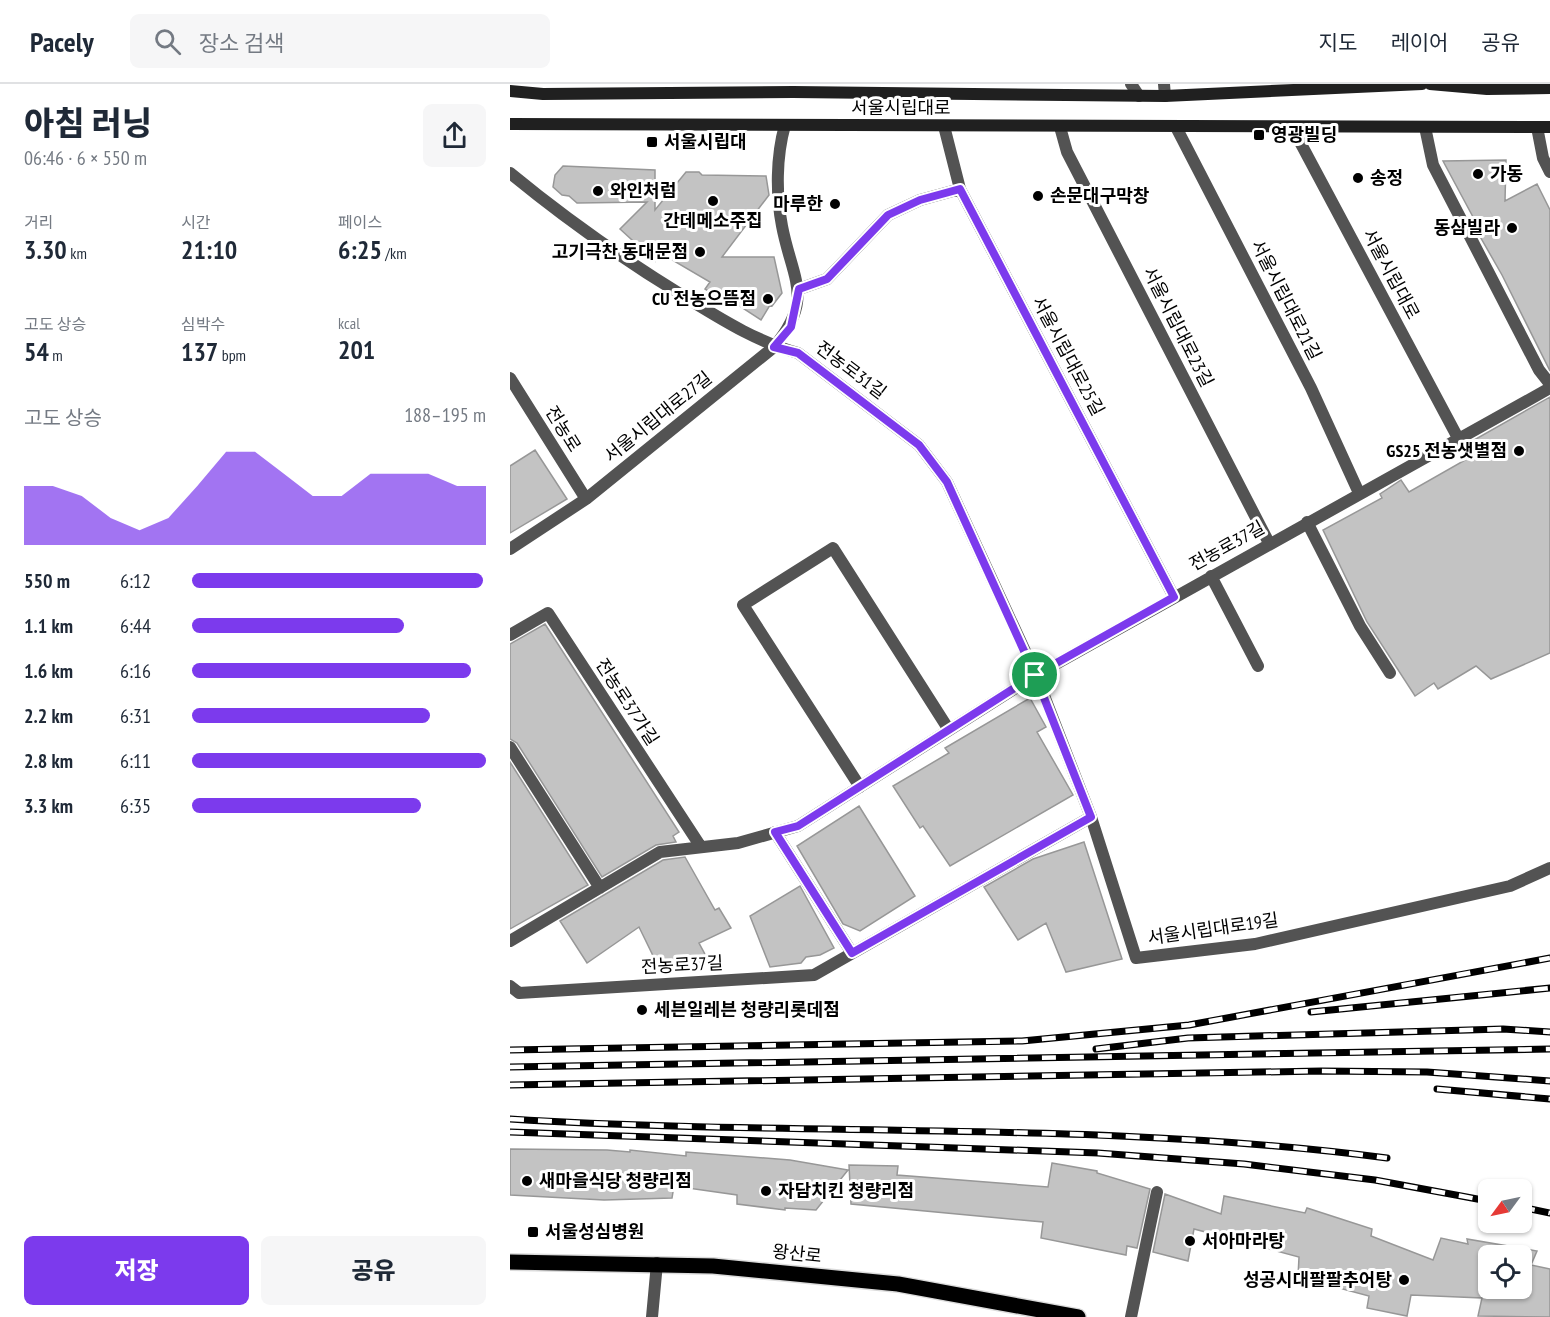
<!DOCTYPE html>
<html lang="ko">
<head>
<meta charset="utf-8">
<style>
	body { margin:0; font-family:"PT Sans Narrow","Noto Sans KR",sans-serif; background:#f6f6f7; color:#1f2937; height:100vh; display:flex; flex-direction:column; font-size:22px; white-space:nowrap }
	* { box-sizing:border-box; margin:0 }
	p { font-size:20px; color:#747a83 }
	.icon { flex:none; width:33px; height:33px; fill:none; stroke:currentColor; stroke-width:2; stroke-linecap:round; stroke-linejoin:round }
	.map { position:relative; flex:1; overflow:hidden }
	.sheet { display:flex; flex-direction:column; background:#fff; width:510px }
	.sheet>* { flex:none }
	.needle { width:39px; rotate:237deg }
	.tools { position:absolute; left:968px; top:1095px; display:grid; gap:12px }
	.tools a { display:grid; place-items:center; width:54px; height:54px; border-radius:9px; background:#fff; box-shadow:0 2px 4px #0004; font-size:30px }
	.pin { position:absolute; display:grid; place-items:center; width:51px; height:51px; color:#fff; margin:-26px; border:3px solid #fff; border-radius:50%; box-shadow:0 2px 6px #0007 }
	.round { display:grid; place-items:center; flex:none; width:63px; height:63px; border-radius:9px; background:#f6f6f7 }
	.head { display:flex; align-items:center; justify-content:space-between; height:102px; padding:0 24px }
	h1 { font-size:33px; font-weight:800; line-height:45px }
	.metrics { display:grid; grid-template-columns:repeat(3,1fr); gap:9px; height:102px; padding:6px 24px }
	.metrics div { display:grid; align-content:center }
	.metrics b { font-size:26px; font-weight:800 }
	.metrics small { font-size:16px; font-weight:400 }
	.metrics p { font-size:16px }
	.chart { height:168px; padding:12px 24px }
	.chart p { display:flex; justify-content:space-between }
	.chart svg { width:100%; height:108px; margin-top:6px; fill:#7c3aed; opacity:.7 }
	.button { display:flex; gap:12px; margin-top:auto; padding:12px 24px }
	.button a { flex:1; height:69px; border-radius:9px; background:#7c3aed; color:#fff; font-size:24px; font-weight:800; line-height:69px; text-align:center }
	.button a+a { background:#f6f6f7; color:#1f2937 }
	ul { padding:0 24px; list-style:none; font-size:20px }
	li { display:grid; grid-template-columns:96px 72px 1fr; align-items:center; height:45px }
	li i { height:15px; border-radius:8px; background:#7c3aed }
	header { display:flex; align-items:center; gap:36px; box-sizing:border-box; height:84px; padding:0 30px; background:#fff; border-bottom:2px solid #e0e1e3 }
	header strong { font-size:28px }
	nav { display:flex; gap:33px; margin-inline-start:auto; font-size:21px }
	.search { width:420px; height:54px; background:#f6f6f7; display:flex; align-items:center; gap:15px; box-sizing:border-box; padding:0 21px; border-radius:9px; color:#747a83; font-size:22px }
	main { display:flex; flex:1; min-height:0 }
	.map>svg:first-child { display:block }
	.building { fill:#c3c3c3; stroke:#979797; stroke-width:1.5; fill-rule:evenodd }
	.lines { fill:none; stroke-linecap:round; stroke-linejoin:round }
	.primary-casing { stroke:#dbdbdb; stroke-width:18 }
	.service { stroke:#535353; stroke-width:12 }
	.minor { stroke:#535353; stroke-width:12 }
	.secondary { stroke:#202020; stroke-width:12 }
	.primary { stroke:#000; stroke-width:15 }
	.rail-casing { stroke:#000; stroke-width:7 }
	.rail { stroke:#fff; stroke-width:4.5; stroke-dasharray:14; stroke-linecap:butt }
	.route-casing { stroke:#fff; stroke-width:12 }
	.route { stroke:#7c3aed; stroke-width:8 }
	.poi-dot { fill:#000; stroke:#fff; stroke-width:2 }
	.labels { text-anchor:middle; stroke-width:6; stroke-linejoin:round; paint-order:stroke }
	.street-label { font-size:18px; fill:#000; stroke:#fff }
	.poi-label { font-size:18px; font-weight:bold; fill:#000; stroke:#fff; text-anchor:start }
</style>
</head>
<body>
<header>
<strong>Pacely</strong>
<div class="search"><svg class="icon" aria-label="search" viewBox="0 0 24 24"><circle cx="10" cy="10" r="6"/><path d="M15 15l6 6"/></svg>장소 검색</div>
<nav><a>지도</a><a>레이어</a><a>공유</a></nav>
</header>
<main>
<section class="sheet">
<div class="head"><div><h1>아침 러닝</h1><p>06:46 · 6 × 550 m</p></div><a class="round"><svg class="icon" aria-label="share" viewBox="0 0 24 24"><path d="M12 15V3M7 8l5-5 5 5M5 13v7h14v-7"/></svg></a></div>
<div class="metrics">
<div><p>거리</p><b>3.30<small> km</small></b></div>
<div><p>시간</p><b>21:10</b></div>
<div><p>페이스</p><b>6:25<small> /km</small></b></div>
</div>
<div class="metrics">
<div><p>고도 상승</p><b>54<small> m</small></b></div>
<div><p>심박수</p><b>137<small> bpm</small></b></div>
<div><p>kcal</p><b>201</b></div>
</div>
<div class="chart"><p><span>고도 상승</span>188–195 m</p>
<svg viewBox="0 0 160 44" preserveAspectRatio="none"><path d="M0 44V20L10 20L20 24L30 33L40 38L50 33L60 20L70 6L80 6L90 15L100 24L110 24L120 15L130 15L140 15L150 20L160 20V44z"/></svg>
</div>
<ul>
<li><b>550 m</b>6:12<i style="width:99%"></i></li>
<li><b>1.1 km</b>6:44<i style="width:72%"></i></li>
<li><b>1.6 km</b>6:16<i style="width:95%"></i></li>
<li><b>2.2 km</b>6:31<i style="width:81%"></i></li>
<li><b>2.8 km</b>6:11<i style="width:100%"></i></li>
<li><b>3.3 km</b>6:35<i style="width:78%"></i></li>
</ul>
<div class="button"><a>저장</a><a>공유</a></div>
</section>
<div class="map">
<svg width="1040" height="1233" viewBox="0 0 1040 1233">
	<rect width="100%" height="100%" fill="#fff"/>
	<!-- building -->
	<path class="building" d="M996,76L995,117L1027,100L1040,126V287L992,191L960,135L963,133L933,77Z
		M53,82L145,86V126L176,88H189L192,91L256,92L259,111L212,173H264L272,209L262,222L260,221L251,236L219,215L217,219L195,205L200,198L147,167L145,177L110,145L137,118L67,119L59,112L52,111L43,103L45,91Z
		M1040,313V569L981,595L966,582L928,605L924,599L905,612L857,538L813,446L872,414L870,410L891,396L899,408L971,367L964,356Z
		M25,366L57,415L0,449V382Z
		M35,540L169,748L163,752L166,758L146,761L92,793L7,659L0,655V560Z
		M520,614L536,643L527,648L563,711L440,782L413,742L410,744L383,702L439,669L435,664Z
		M0,678L78,801L0,845Z
		M349,722L405,812L350,847L333,840L287,762Z
		M574,758L612,875L556,888L536,839L508,856L474,803L523,775Z
		M175,773L205,826L209,824L221,844L189,859L197,874L183,881L152,890L129,843L77,879L50,837L153,776Z
		M290,802L324,864L310,871L296,873L291,879L260,883L240,832Z
		M0,1065L97,1066L120,1068V1066L176,1072V1068L280,1076L338,1086L306,1126L275,1124V1126L227,1120V1111L164,1102L162,1114L94,1116L0,1111Z
		M542,1079L587,1087V1089L640,1105L627,1164L617,1162L616,1171L531,1154L533,1138L341,1120L339,1081L388,1082L387,1091L538,1103Z
		M655,1110L711,1130L714,1112L795,1129L797,1124L862,1145L861,1152L923,1176L931,1154L958,1160L957,1155L1027,1167L1021,1181L1040,1185V1233L968,1232L972,1214L901,1211L897,1232L857,1224L859,1212L788,1193L789,1173L684,1145L678,1177L643,1168ZM978,1172H1011V1204H978Z"/>
	<g class="lines">
		<!-- primary casing -->
		<g class="primary-casing">
			<path id="primary" d="M0,1178L203,1182L388,1200L568,1233"/>
		</g>
		<!-- service -->
		<path class="service" d="M621,0L629,12"/>
		<!-- minor -->
		<path class="minor" d="M654,0L655,12
			M434,42L450,105L664,513
			M550,43L557,68L759,459
			M666,43L801,304L849,409
			M782,43L948,354
			M915,43L923,81L1029,286L1040,300
			M1027,43L1033,74L1040,88
			M0,89C57,136 111,174 175,213C211,235 247,258 288,269L409,361L437,398L526,591L581,733L626,874L745,860L1000,802L1040,784
			M289,205L317,195L378,131L410,116L450,105
			M0,294L76,415
			M797,438L850,542L880,589
			M0,465L76,415L264,263C305,214 282,195 272,142C266,110 266,73 275,41
			M701,492L748,582
			M0,551L38,529L191,763
			M0,663L90,804
			M350,703L233,521L323,464L439,646
			M265,748L342,869
			M0,857L150,768L228,759L288,742L526,591L1040,304
			M0,902L9,909L304,891L581,733
			M142,1233L147,1179
			M621,1233L647,1108"/>
		<!-- secondary -->
		<path class="secondary" d="M920,0L977,5L1040,4
			M0,7L33,10L283,8L655,12L912,0
			M0,40L1040,43"/>
		<!-- primary -->
		<use href="#primary" class="primary"/>
		<!-- rail casing -->
		<g class="rail-casing">
			<path id="rail" d="M801,928L1040,904
				M586,965L678,954L993,945L1040,948
				M0,966L512,957L679,941L1040,874
				M0,983L1040,965
				M0,1001L811,987L917,988L1040,997
				M927,1005L1040,1015
				M0,1035C292,1053 586,1036 877,1074
				M0,1048L588,1069L734,1080L865,1096L978,1117
				M1011,1123L1040,1129"/>
		</g>
		<!-- rail -->
		<use href="#rail" class="rail"/>
	</g>
	<g class="lines">
		<!-- route casing -->
		<g class="route-casing">
			<path id="route" d="M525,591L437,398L409,361L288,269L264,263L281,243L289,205L317,195L378,131L410,116L450,105L664,513L525,591L288,742L265,748L342,869L581,733L525,591"/>
		</g>
		<!-- route -->
		<use href="#route" class="route"/>
	</g>
	<!-- markers -->
	<g class="poi-dot">
		<rect x="743" y="45" width="12" height="12" rx="3"/>
		<rect x="136" y="52" width="12" height="12" rx="3"/>
		<circle cx="968" cy="90" r="6"/>
		<circle cx="848" cy="94" r="6"/>
		<circle cx="88" cy="107" r="6"/>
		<circle cx="528" cy="112" r="6"/>
		<circle cx="203" cy="117" r="6"/>
		<circle cx="325" cy="120" r="6"/>
		<circle cx="1002" cy="144" r="6"/>
		<circle cx="190" cy="168" r="6"/>
		<circle cx="258" cy="215" r="6"/>
		<circle cx="1009" cy="367" r="6"/>
		<circle cx="132" cy="926" r="6"/>
		<circle cx="17" cy="1097" r="6"/>
		<circle cx="256" cy="1107" r="6"/>
		<rect x="17" y="1142" width="12" height="12" rx="3"/>
		<circle cx="680" cy="1157" r="6"/>
		<circle cx="894" cy="1196" r="6"/>
	</g>
	<g class="labels">
		<!-- street labels -->
		<g class="street-label">
			<text x="391" y="30">서울시립대로</text>
			<text transform="translate(881 190) rotate(62)" y="6">서울시립대로</text>
			<text transform="translate(776 216) rotate(63)" y="6">서울시립대로21길</text>
			<text transform="translate(668 243) rotate(63)" y="6">서울시립대로23길</text>
			<text transform="translate(558 272) rotate(62)" y="6">서울시립대로25길</text>
			<text transform="translate(341 286) rotate(37)" y="6">전농로31길</text>
			<text transform="translate(148 333) rotate(-39)" y="6">서울시립대로27길</text>
			<text transform="translate(53 345) rotate(58)" y="6">전농로</text>
			<text transform="translate(717 462) rotate(-29)" y="6">전농로37길</text>
			<text transform="translate(117 618) rotate(57)" y="6">전농로37가길</text>
			<text transform="translate(703 845) rotate(-8)" y="6">서울시립대로19길</text>
			<text transform="translate(172 881) rotate(-3)" y="6">전농로37길</text>
			<text transform="translate(287 1170) rotate(6)" y="6">왕산로</text>
		</g>
		<!-- poi labels -->
		<g class="poi-label">
			<text x="761" y="57">영광빌딩</text>
			<text x="154" y="64">서울시립대</text>
			<text x="980" y="96">가동</text>
			<text x="860" y="100">송정</text>
			<text x="100" y="113">와인처럼</text>
			<text x="540" y="118">손문대구막창</text>
			<text x="313" y="126" text-anchor="end">마루한</text>
			<text x="203" y="143" text-anchor="middle">간데메소주집</text>
			<text x="990" y="150" text-anchor="end">동삼빌라</text>
			<text x="178" y="174" text-anchor="end">고기극찬 동대문점</text>
			<text x="246" y="221" text-anchor="end">CU 전농으뜸점</text>
			<text x="997" y="373" text-anchor="end">GS25 전농샛별점</text>
			<text x="144" y="932">세븐일레븐 청량리롯데점</text>
			<text x="29" y="1103">새마을식당 청량리점</text>
			<text x="268" y="1113">자담치킨 청량리점</text>
			<text x="35" y="1154">서울성심병원</text>
			<text x="692" y="1163">서아마라탕</text>
			<text x="882" y="1202" text-anchor="end">성공시대팔팔추어탕</text>
		</g>
	</g>
</svg>
<div class="tools">
<a><svg class="needle" viewBox="-14 -14 28 28"><path d="M0-13l5 13h-10z" fill="#e53935"/><path d="M0 13l5-13h-10z" fill="#747a83"/></svg></a>
<a><svg class="icon" aria-label="locate" viewBox="0 0 24 24"><circle cx="12" cy="12" r="6"/><path d="M12 2v4M12 18v4M2 12h4M18 12h4"/></svg></a>
</div>
<div class="pin" style="left:525px;top:591px;background:#1e9e55"><svg class="icon" aria-label="arrive" viewBox="0 0 24 24"><path d="M6 21V4h12l-3 4 3 4H6"/></svg></div>
</div>
</main>
</body>
</html>
